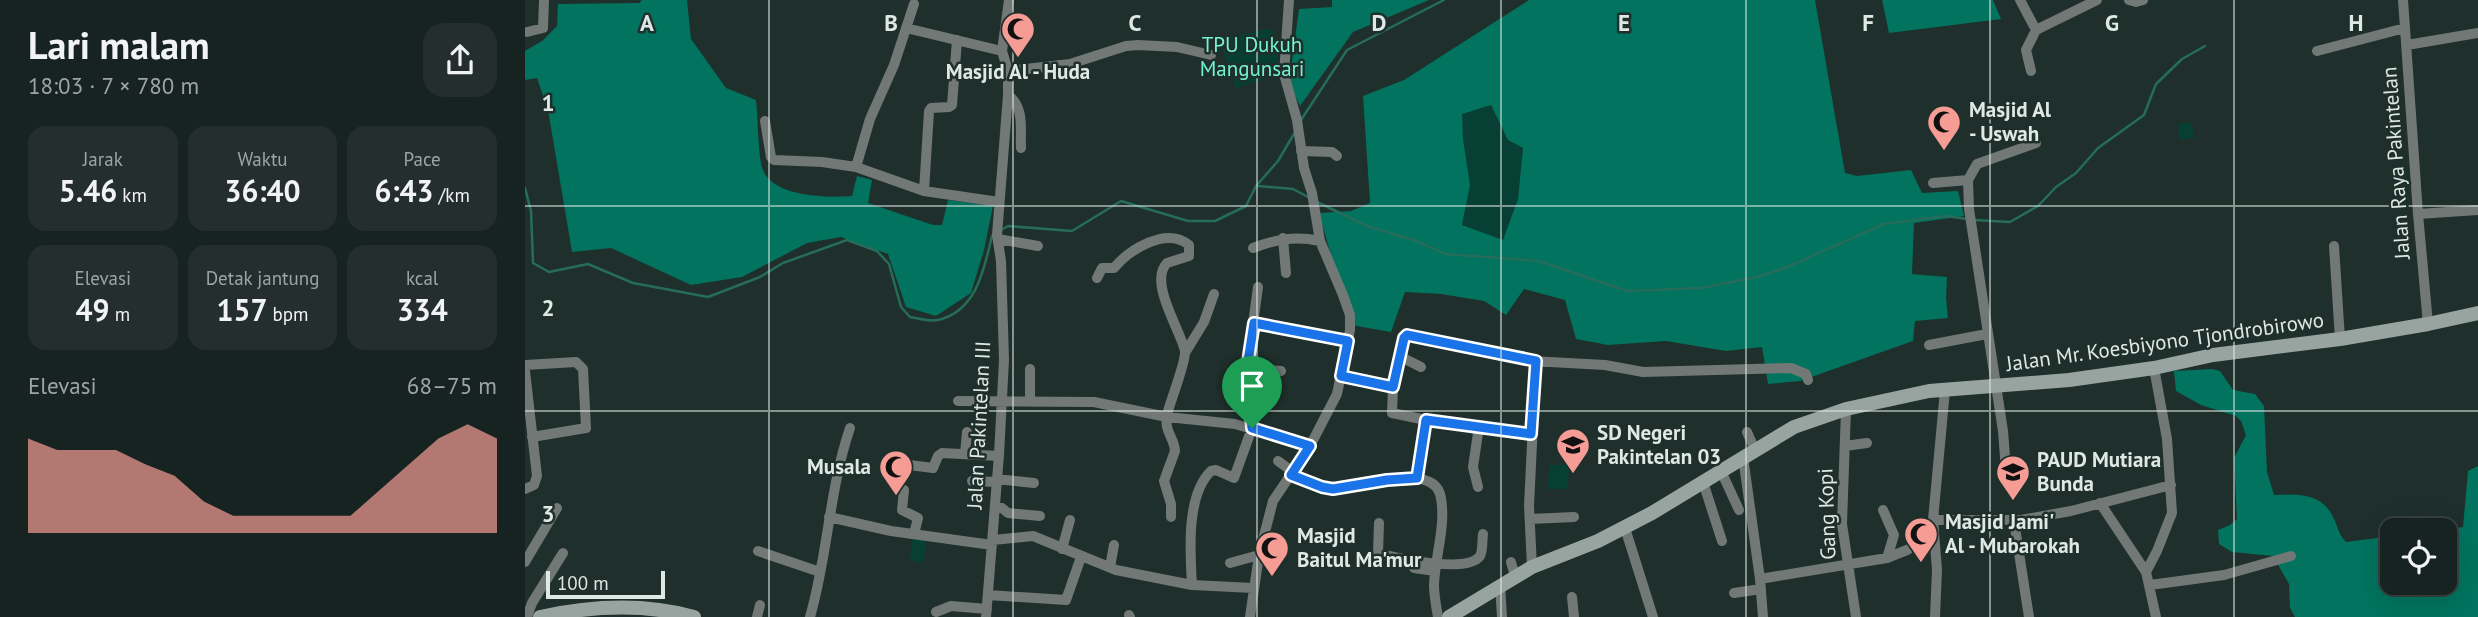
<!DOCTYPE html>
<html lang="id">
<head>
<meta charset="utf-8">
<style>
	body { margin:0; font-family:"PT Sans",sans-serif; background:#242f2d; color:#f1f3f6; height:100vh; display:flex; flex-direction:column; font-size:26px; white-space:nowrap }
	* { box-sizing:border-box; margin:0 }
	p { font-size:23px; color:#9ea4a5 }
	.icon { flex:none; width:38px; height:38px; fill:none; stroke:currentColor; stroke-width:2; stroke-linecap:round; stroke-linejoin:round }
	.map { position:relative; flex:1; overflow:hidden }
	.details { display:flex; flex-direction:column; background:#172320; width:525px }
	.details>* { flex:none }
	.controls { position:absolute; left:1855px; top:518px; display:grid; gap:14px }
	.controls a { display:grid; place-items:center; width:77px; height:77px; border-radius:14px; background:#172320; box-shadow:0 7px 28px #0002,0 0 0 2px #36403e; font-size:35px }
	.scale { position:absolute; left:21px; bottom:18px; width:119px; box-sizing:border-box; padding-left:7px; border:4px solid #dee8e4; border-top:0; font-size:19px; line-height:24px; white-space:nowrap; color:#dee8e4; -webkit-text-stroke:5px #1f2f2b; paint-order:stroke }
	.pin { position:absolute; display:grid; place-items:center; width:60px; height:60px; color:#fff; margin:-72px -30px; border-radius:50% 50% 50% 0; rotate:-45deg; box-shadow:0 0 7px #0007 }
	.pin .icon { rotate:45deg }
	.round { display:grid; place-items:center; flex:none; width:74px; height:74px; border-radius:21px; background:#242f2d }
	.summary { display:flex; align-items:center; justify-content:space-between; height:119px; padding:0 28px }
	h1 { font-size:38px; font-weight:700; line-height:52px }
	.metrics { display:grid; grid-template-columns:repeat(3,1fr); gap:10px; height:119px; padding:7px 28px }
	.metrics div { display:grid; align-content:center; border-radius:18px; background:#242f2d; text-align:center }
	.metrics b { font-size:30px; font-weight:700 }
	.metrics small { font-size:19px; font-weight:400 }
	.metrics p { font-size:19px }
	.chart { height:196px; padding:14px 28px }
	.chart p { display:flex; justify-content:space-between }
	.chart svg { width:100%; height:126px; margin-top:7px; fill:#f59c95; opacity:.7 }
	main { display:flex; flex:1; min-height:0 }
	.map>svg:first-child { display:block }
	.green { fill:#083f34 }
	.forest { fill:#01735e; fill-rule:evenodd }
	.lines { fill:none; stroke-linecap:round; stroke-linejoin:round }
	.stream { stroke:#266c5b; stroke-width:2.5 }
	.minor { stroke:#717876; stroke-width:10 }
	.secondary { stroke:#98a4a0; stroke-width:14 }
	.route-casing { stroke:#fff; stroke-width:14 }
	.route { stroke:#1a73e8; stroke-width:9 }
	.grid { fill:none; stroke:#dee8e4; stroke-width:2; stroke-opacity:0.55 }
	.labels { text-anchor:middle; stroke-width:5; stroke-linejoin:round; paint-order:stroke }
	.park-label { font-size:21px; fill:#74f4d3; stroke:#1f2f2b }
	.poi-label { font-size:21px; font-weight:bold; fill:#dee8e4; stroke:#1f2f2b; text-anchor:start }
	.street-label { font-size:21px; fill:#dee8e4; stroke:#1f2f2b }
	.grid-label { font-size:23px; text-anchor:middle; font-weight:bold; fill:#dee8e4; stroke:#1f2f2b; stroke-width:5; stroke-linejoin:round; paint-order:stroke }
</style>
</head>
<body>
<main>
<section class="details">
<div class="summary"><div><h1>Lari malam</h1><p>18:03 · 7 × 780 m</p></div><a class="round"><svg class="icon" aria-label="share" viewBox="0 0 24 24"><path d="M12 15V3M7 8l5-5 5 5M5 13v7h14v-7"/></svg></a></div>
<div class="metrics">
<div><p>Jarak</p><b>5.46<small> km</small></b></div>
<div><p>Waktu</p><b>36:40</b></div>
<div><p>Pace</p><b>6:43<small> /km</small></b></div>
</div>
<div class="metrics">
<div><p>Elevasi</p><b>49<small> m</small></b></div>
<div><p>Detak jantung</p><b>157<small> bpm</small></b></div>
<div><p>kcal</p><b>334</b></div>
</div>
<div class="chart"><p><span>Elevasi</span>68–75 m</p>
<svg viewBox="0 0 160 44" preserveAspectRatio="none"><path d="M0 44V11L10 15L20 15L30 15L40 20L50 24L60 33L70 38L80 38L90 38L100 38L110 38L120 29L130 20L140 11L150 6L160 11V44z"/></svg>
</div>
</section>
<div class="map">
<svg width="1953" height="617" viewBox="0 0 1953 617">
	<rect width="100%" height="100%" fill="#1f2f2b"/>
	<!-- green -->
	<path class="green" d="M747,28L755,74L711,88L694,39Z
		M966,105L983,140L998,147L993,199L978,240L937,225L945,185L938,139L937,114Z
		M1667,123L1669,138L1654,140L1653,124Z
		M1024,465H1044L1043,489H1023Z
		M387,537L401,539L399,562L385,561Z"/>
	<!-- forest -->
	<path class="forest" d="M117,0H162L166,39L201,88L231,100C233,115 233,159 238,170C248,197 303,198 327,196L332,176L347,180L343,203L408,225H417L423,200L468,206L459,250L446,293L411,316L381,307L363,254L316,237L282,243L217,277L166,285L86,248L47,252L23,110L12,78L0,80V51L17,41L32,26L33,4L114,3Z
		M807,0H904L828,32L775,106L764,83L774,9L807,7Z
		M1004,0H1290L1320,173L1332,176L1386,170L1397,193L1433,191L1439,216L1389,223L1387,274L1422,277L1421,298L1423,318L1390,321L1388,341L1275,381L1243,384L1237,347L1201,351L1141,341L1083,345L1051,339L1040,300L999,289L981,315L959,301L916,294L880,292L866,332L826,325L794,213L826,211L845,203L838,96L879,80ZM966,105L983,140L998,148L993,199L978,240L937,225L945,185L938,139L937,114Z
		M1357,0H1468L1476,19L1364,33Z
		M1687,369L1695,371L1708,390L1730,394L1739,406L1742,472L1749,495C1772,494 1797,493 1808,517C1813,526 1813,534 1821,542L1867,536V583H1920V530H1917L1938,527L1943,471L1953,466V617H1770L1765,608L1764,584L1748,556L1707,552L1694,544L1693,530L1705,525L1712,519L1709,458L1721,435L1716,421L1711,416L1676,405L1651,391L1649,371Z"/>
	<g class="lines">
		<!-- stream -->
		<path class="stream" d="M776,120L822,50L919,0
			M733,186L768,189L783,197
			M0,188L6,211L8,263L24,272L63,264L108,283L183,297L235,277L258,263L322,240L352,251L364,264L376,307L385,317C393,318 405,322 413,320C452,311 459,269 467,236L470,234
			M792,202L842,226L888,240L921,254L1013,261L1102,291L1176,288L1232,277L1260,268L1359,224L1420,216L1443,219
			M1449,220L1485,222L1513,206L1531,187L1551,173L1573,148L1619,115L1631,84L1657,59L1680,46
			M476,230L483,226L547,231L596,201L663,221H690L721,206L731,186L753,161L770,132"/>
		<!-- minor -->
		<path class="minor" d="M1495,0L1511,30L1572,0
			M1604,0L1611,2L1618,0
			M1878,0L1893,214L1903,324
			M381,28L477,51
			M2,32L18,28L19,0
			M1882,45L1953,33
			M1792,51L1880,28
			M483,71L545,64L601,46L613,45L652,47L686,55
			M1506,71L1501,50L1511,30
			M483,95C500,107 495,130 496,148
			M240,121L246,157L249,160L297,162L331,167L399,191L474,202
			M776,151L807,152L812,156
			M331,167L345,119L369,65L389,4
			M1408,183L1443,180
			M399,191L404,111L406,108L424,107L427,105L432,40
			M1893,214L1953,210
			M758,238L761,273
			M473,239L513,246
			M1809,246L1815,339
			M728,248C751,239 770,236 795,241
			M572,278L577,268H589C604,250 641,226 664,245V256L642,263C623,282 656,331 660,351C661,363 645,401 642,415C639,432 649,437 650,451L639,481L646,504V517
			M729,323L823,341
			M1404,345L1462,334
			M660,353L679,322L689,294
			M874,356L896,367
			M0,365L51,362L58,369L61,428L7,437
			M722,368L756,371
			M1629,368L1642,439L1647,513L1632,551L1621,572L1631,617
			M505,369V400
			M0,371L12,476L9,485L0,489
			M816,376L868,387L867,413L901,420L892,478
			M868,387L879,338L885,335L1006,361L1080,365L1118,372L1266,368L1281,374L1283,380
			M433,401L569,402L642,417L710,424L785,446
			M1321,409L1317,524L1331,617
			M901,420L1006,434
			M1222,432L1230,450
			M1320,446L1342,443
			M440,454L442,432
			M1218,457L1235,579L1238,617
			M753,461L768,472
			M1481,470L1478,431L1444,209L1443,180L1452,164L1511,143
			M1196,471L1214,510
			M767,475C779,480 794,489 808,489C833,489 910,459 916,498C921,527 910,556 909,585C909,595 911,606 913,617
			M471,479L509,483
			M447,481L471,482
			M1178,482L1197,541
			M953,487L948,467L954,426
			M1575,503L1621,572
			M470,508H477L483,513L515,516
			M1358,510L1369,535L1362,558
			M304,517L366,531L467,545
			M1005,519L1049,517
			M1408,520H1496L1546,511L1646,485
			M1489,521L1504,617
			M854,523L853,553C872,558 942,574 955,556C958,551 957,541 958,534
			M1100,528L1128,617
			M389,534L393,518L377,510L379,490L370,486L374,468L384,465L408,468L413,456L417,453L474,456
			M468,540L508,536L591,570L667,585L728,588
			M537,549L545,520
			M233,551L295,572
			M0,562L32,508
			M986,562L990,576
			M705,563L734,555
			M585,567L589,545
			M1007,567L1004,506L1011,361
			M889,568L910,571
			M1235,579L1362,558L1382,550L1408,534
			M667,585C665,552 661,495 686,471L691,470L709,478L727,428L722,368L733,287
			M975,585L977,617
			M1625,585L1699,575L1766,556
			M1209,593L1236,589
			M463,595L541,600L556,557
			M1047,597L1049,617
			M411,612L426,606L462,609
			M604,615L605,617
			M2,617L7,603L38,553
			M232,617L235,605
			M285,617C303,555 304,490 325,428
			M461,617L474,455L479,360L476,261L472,235L483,95V71L477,51L484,0
			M725,617L734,555L748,501L785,446L812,394L825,330V315L818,295L795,241L787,193L779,168L772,120L759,74L764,0
			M1410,617L1412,570L1408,520L1420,390"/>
		<!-- secondary -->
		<path class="secondary" d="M15,617C65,606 119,603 169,617
			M924,617L1007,567L1073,541L1127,513L1269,427L1321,409L1404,391L1544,380L1629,368L1688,355L1815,339L1903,324L1953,313"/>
	</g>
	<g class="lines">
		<!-- route casing -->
		<g class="route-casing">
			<path id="route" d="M729,323L823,341L816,376L868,387L879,338L882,335L1011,361L1006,434L901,420L892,478L862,480L808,489L797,487L766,475L785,446L727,428L722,368Z"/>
		</g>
		<!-- route -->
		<use href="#route" class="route"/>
	</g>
	<!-- grid -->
	<path class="grid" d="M244,0V617M488,0V617M732,0V617M976,0V617M1221,0V617M1465,0V617M1709,0V617M0,206H1953M0,411H1953"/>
	<!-- icons -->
	<defs>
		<g id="mosque-pin" transform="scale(1.75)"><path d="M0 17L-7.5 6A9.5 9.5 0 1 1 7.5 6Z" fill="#f59c95" stroke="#1f2f2b"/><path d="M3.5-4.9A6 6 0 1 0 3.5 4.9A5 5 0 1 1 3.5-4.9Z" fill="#111"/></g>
		<g id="school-pin" transform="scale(1.75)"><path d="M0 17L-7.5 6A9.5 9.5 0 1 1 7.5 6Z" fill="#f59c95" stroke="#1f2f2b"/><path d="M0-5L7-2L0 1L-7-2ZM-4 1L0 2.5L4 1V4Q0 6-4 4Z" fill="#111"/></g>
	</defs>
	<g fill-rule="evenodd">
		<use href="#mosque-pin" x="493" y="29"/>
		<use href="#mosque-pin" x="1419" y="122"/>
		<use href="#school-pin" x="1048" y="445"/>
		<use href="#mosque-pin" x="371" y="467"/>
		<use href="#school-pin" x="1488" y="472"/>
		<use href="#mosque-pin" x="1396" y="534"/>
		<use href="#mosque-pin" x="747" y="548"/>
	</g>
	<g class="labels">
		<!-- park labels -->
		<g class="park-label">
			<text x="727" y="52">TPU Dukuh<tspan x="727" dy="24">Mangunsari</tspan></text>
		</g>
		<!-- poi labels -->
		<g class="poi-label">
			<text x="493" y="79" text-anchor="middle">Masjid Al - Huda</text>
			<text x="1444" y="117">Masjid Al<tspan x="1444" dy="24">- Uswah</tspan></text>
			<text x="1072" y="440">SD Negeri<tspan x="1072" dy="24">Pakintelan 03</tspan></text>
			<text x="1512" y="467">PAUD Mutiara<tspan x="1512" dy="24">Bunda</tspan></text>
			<text x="346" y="474" text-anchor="end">Musala</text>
			<text x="1420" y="529">Masjid Jami'<tspan x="1420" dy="24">Al - Mubarokah</tspan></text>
			<text x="772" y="543">Masjid<tspan x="772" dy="24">Baitul Ma'mur</tspan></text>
		</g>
		<!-- street labels -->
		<g class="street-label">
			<text transform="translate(1871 163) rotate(-94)" y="7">Jalan Raya Pakintelan</text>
			<text transform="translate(1640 342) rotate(-8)" y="7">Jalan Mr. Koesbiyono Tjondrobirowo</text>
			<text transform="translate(454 425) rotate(-87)" y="7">Jalan Pakintelan III</text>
			<text transform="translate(1302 514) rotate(-92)" y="7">Gang Kopi</text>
		</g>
	</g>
	<g class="grid-label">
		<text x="122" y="31">A</text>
		<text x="366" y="31">B</text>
		<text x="610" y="31">C</text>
		<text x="854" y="31">D</text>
		<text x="1099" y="31">E</text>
		<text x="1343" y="31">F</text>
		<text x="1587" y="31">G</text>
		<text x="1831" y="31">H</text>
		<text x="23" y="111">1</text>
		<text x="23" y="316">2</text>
		<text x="23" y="522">3</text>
	</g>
</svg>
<div class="controls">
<a><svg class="icon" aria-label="locate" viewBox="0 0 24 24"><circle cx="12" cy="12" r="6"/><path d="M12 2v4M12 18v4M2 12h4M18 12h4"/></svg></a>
</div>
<div class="scale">100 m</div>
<div class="pin" style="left:727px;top:428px;background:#1e9e55"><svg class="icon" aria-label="arrive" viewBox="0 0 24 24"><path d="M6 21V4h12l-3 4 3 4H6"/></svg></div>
</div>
</main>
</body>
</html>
